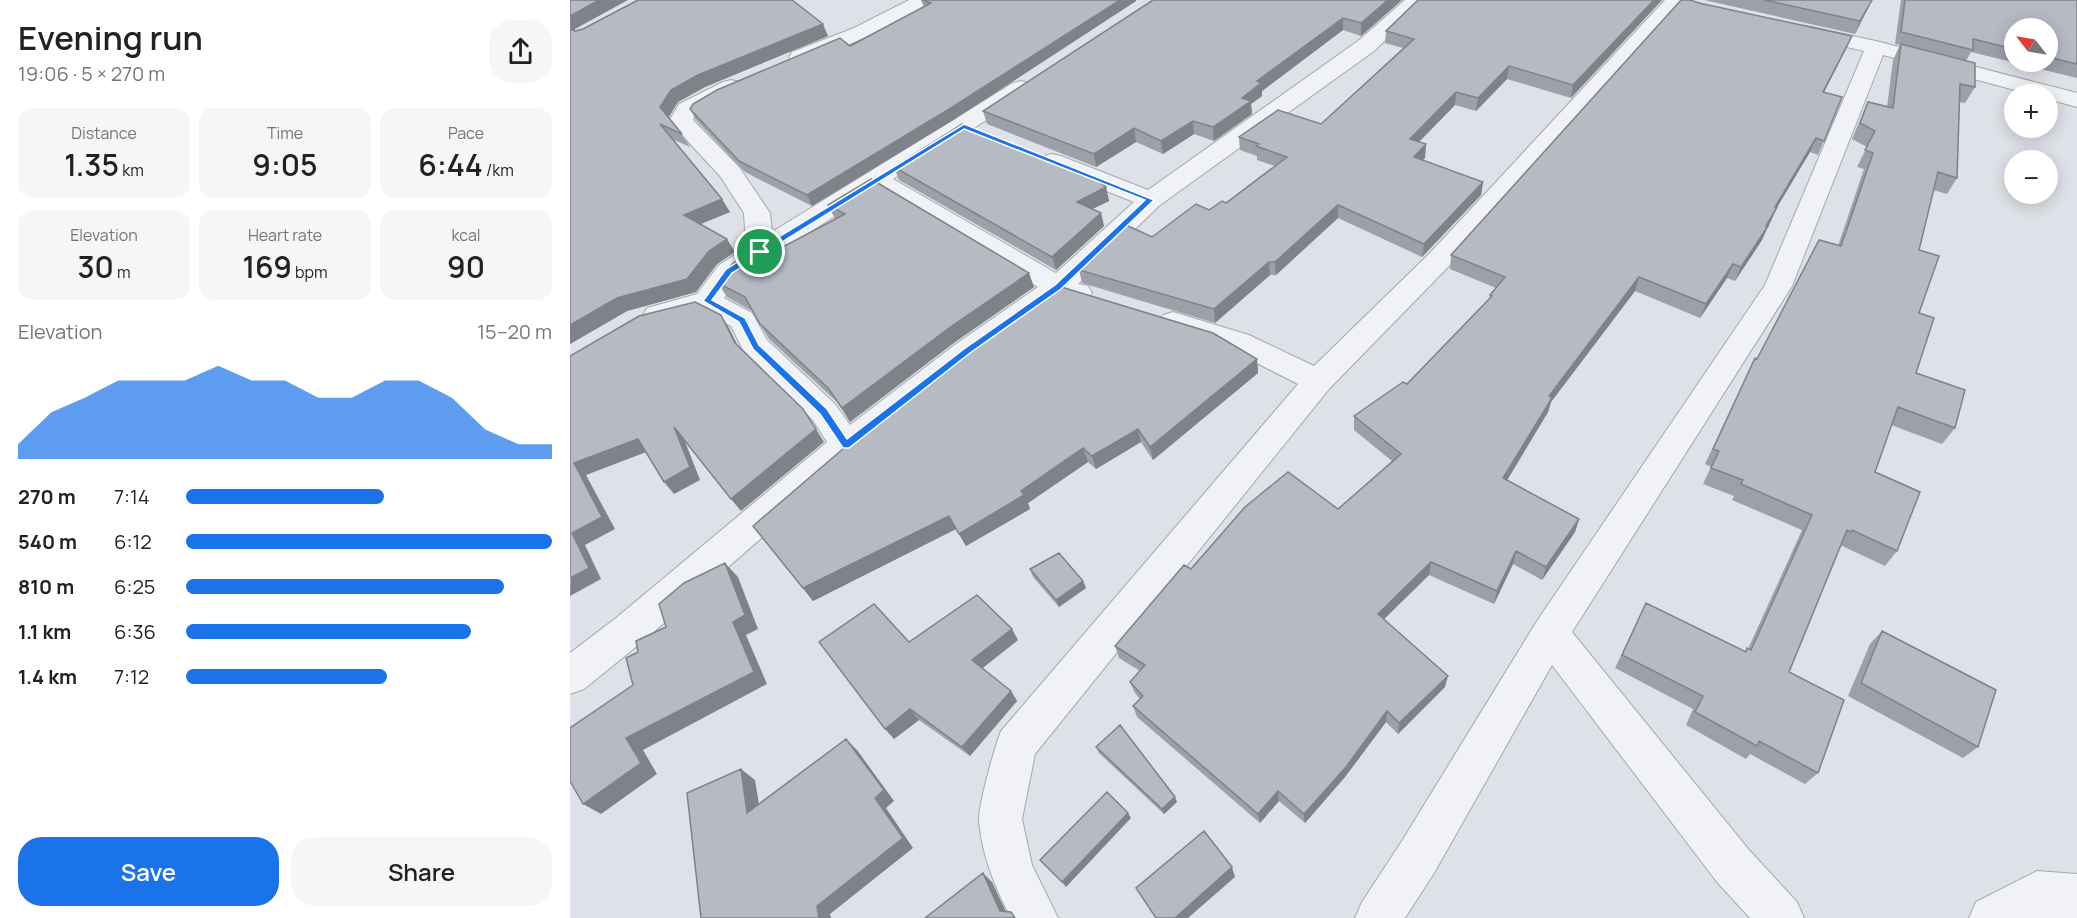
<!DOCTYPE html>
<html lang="en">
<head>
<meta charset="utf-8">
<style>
	body { margin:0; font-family:Manrope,sans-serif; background:#f6f6f6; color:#222; height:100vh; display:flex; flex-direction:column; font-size:22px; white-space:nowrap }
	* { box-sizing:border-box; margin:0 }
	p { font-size:20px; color:#767676 }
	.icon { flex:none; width:33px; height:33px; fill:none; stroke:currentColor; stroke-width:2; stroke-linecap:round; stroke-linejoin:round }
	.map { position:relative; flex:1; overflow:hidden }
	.side { display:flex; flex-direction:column; background:#fff; width:570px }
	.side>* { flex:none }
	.needle { width:39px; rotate:301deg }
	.tools { position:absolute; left:1434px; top:18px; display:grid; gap:12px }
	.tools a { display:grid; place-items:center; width:54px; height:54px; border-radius:50%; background:#fff; box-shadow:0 3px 15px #0003; font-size:30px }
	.pin { position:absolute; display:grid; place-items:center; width:51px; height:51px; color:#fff; margin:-26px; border:3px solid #fff; border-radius:50%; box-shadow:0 2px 6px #0007 }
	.round { display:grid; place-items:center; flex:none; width:63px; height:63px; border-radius:24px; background:#f6f6f6 }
	.headline { display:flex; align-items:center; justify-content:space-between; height:102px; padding:0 18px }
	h1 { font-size:33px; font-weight:600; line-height:45px }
	.stats { display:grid; grid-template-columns:repeat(3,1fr); gap:9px; height:102px; padding:6px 18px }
	.stats div { display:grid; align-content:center; border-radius:15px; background:#f6f6f6; text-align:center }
	.stats b { font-size:30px; font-weight:600 }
	.stats small { font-size:16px; font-weight:400 }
	.stats p { font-size:16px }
	.chart { height:168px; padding:12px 18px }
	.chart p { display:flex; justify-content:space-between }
	.chart svg { width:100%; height:108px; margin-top:6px; fill:#1a73e8; opacity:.7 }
	.button { display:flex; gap:12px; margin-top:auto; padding:12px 18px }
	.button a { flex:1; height:69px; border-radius:24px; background:#1a73e8; color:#fff; font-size:24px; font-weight:600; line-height:69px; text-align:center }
	.button a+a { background:#f6f6f6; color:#222 }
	ul { padding:0 18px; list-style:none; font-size:20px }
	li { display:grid; grid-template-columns:96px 72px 1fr; align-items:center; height:45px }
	li i { height:15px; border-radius:8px; background:#1a73e8 }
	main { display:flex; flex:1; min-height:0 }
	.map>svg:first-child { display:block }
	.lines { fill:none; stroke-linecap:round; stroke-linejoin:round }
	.street-casing { stroke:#a3a8b1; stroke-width:2 }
	.street { fill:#f0f2f5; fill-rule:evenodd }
	.wall { fill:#9ca0a8; fill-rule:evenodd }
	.shaded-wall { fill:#7f8288 }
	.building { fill:#b5bac3; stroke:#7f8288; stroke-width:1.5 }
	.route { fill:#1a73e8; stroke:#fff; stroke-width:1.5; fill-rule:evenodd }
</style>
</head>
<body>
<main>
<section class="side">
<div class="headline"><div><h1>Evening run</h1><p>19:06 · 5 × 270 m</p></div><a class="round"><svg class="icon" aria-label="share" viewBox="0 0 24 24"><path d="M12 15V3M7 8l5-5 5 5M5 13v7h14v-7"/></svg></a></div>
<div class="stats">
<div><p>Distance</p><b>1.35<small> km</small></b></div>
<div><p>Time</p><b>9:05</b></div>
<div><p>Pace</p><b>6:44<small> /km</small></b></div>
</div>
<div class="stats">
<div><p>Elevation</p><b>30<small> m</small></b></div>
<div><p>Heart rate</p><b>169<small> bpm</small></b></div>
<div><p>kcal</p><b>90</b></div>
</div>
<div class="chart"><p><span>Elevation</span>15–20 m</p>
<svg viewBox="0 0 160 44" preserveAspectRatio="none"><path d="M0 44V38L10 25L20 19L30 12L40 12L50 12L60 6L70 12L80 12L90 19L100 19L110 12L120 12L130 19L140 32L150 38L160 38V44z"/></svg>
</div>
<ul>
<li><b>270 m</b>7:14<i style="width:54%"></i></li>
<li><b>540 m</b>6:12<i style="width:100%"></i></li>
<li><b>810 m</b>6:25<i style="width:87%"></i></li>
<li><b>1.1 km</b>6:36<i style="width:78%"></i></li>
<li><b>1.4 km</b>7:12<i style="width:55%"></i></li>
</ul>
<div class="button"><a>Save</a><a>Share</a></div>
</section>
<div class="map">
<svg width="1507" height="918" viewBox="0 0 1507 918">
	<rect width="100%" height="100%" fill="#dee1e7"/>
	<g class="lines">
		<!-- street casing -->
		<g class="street-casing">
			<path id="street" d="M339,0H364L361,4L298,36L238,62L230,63L222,62L219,57L222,52L284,28Z
				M835,0H857L804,51L590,205L508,284L518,286L522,293L518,300L508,302L492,298L408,358L288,454L72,642L14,689L0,694V653L46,618L257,442L243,420L175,354L161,326L134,312L87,325L77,322L73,315L77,308L127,294L149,265L176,248L174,213L150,176L99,121L109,104L153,82L161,80L169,82L172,87L169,92L126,113L123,120L169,167L200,213L202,232L443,83L451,81L459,83L462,88L459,93L323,179L486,273L564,202L473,166L470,161L473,156L482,154L491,156L578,190L788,41ZM306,190L468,287L386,344L280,425L265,404L197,340L182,313L154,298L169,277Z
				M1095,0H1116L880,265L759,389L465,754L452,819L462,865L488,918H441C425,887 412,856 409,821C408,806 425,746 431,731L728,384L659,349L593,329L588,322L593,315L603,312L679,335L744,366L860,253Z
				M1236,26L1306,41L1507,93V107L1478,99V94H1460L1313,55L1222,286L1002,632L1179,850L1227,902L1234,918H1180L1147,882L982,665L864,873L835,918H785L792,902L832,841L967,621L1195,285L1294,51L1229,36L1226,32L1229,28Z
				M1467,871L1507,874V918H1399L1406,902Z"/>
		</g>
		<!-- street -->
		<use href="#street" class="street"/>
	</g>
	<!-- wall -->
	<path class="wall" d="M0,0L5,29L4,31L258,36L135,87L108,102L98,118L112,134L120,147L102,139L160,212L131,224L165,252L147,264L126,292L57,311L0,344Z
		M351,0H566V1L385,119L242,206L175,172L126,120L120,109L280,46L354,7Z
		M832,0L791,36L773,30L692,91V96L681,104L682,114L644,141L624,134L593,154L566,142L526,167L417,124L413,111Z
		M1092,0L1001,98L937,79L906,111L885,105L849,142L856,144L855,158L852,160L913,182L911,195L852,257L768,218L706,275H700L645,323L512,283L509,270L656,203L705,166L687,160V156L670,150L669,137L751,124L833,48L815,43L816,31Z
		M1134,0H1302L1285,34Z
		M1331,0H1507V78L1401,52L1396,61L1405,87L1395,103L1389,102L1387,178L1377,194L1363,190L1349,250V313L1346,373L1385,428L1372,444L1321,425L1305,472L1327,551L1315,566L1270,545L1219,672L1248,773L1235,784L1180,754L1176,759L1116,725L1123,709L1045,668L1076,603L1175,652L1177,648L1178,649L1232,530L1162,500L1164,496L1133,484L1141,467L1135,464L1185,358L1187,359L1268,246L1294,169L1287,167L1297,147L1282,139L1291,118L1298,102L1317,107L1323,60L1330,45L1325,44ZM1444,28H1478V62H1444Z
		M1276,49L1254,92V141L1248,155L1240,152L1207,207L1192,240L1165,281L1157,278L1130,318L1065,291L981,402L978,412L937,480L1009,519L1005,532L972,580L943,564L924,604L859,575L814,619L875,687L828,734L816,722L775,777L735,823L709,801L690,823L567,717L563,706L570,699L565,693L560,682L570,671L549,658L545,646L621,569L768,509L822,461L784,430V416L837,384L919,299L920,295L926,288L880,269L881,255Z
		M324,167L523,176L524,179L536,187L539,201L522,209L531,213L534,226L486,270L329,180Z
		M258,205L464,287L385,342L280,422L267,402L199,339L182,311L157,297L148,283L192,258L265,219Z
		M687,359L688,373L583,460L571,442L526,469L518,462L458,503L460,509L396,546L386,529L243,601L183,526Z
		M460,569L513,581L516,588L489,607L463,577Z
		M1312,631L1408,747L1393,758L1278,696L1300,644Z
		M448,640L412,668L441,691L447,701L400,756L349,720L324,739L339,642Z
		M526,747L607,802L594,814L529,753Z"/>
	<!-- shaded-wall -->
	<path class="shaded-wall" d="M29,0H58L5,29L1,35L0,16Z
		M550,0H566V1L385,119L242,206L237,195Z
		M818,0H832L791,36V23Z
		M1084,0H1092L1001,98L1003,85Z
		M1302,0L1285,34L1290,21Z
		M773,18V30L692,91V96L681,104L682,114L644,141L643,127L687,81Z
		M253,24L258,36L135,87L108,102L97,120L90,107L101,90L128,75Z
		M1282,36L1276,49L1247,106L1253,92Z
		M939,66L937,79L906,111L908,98Z
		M886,92L885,105L839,152L840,139Z
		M623,121L624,134L593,154L591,141Z
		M564,128L566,142L526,167L524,154Z
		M1246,138L1240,152L1199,221L1205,207Z
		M856,144L855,158L843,170L844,157Z
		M913,182L911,195L852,257L854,244Z
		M536,187L539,201L510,215L507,202Z
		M152,199L160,212L123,227L114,215Z
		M768,205V218L706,275L705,262Z
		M1207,207L1201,221L1194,234L1198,226L1192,240L1165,281L1171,267Z
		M531,213L534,226L486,270L482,257Z
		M157,239L165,252L147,264L126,292L57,311L0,344V325L47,298L139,251Z
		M699,262L700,275L645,323L644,309Z
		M1163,264L1157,278L1130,318L1136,304Z
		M459,273L464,287L385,342L280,422L272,408L379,328Z
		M1069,277L1065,291L981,402L978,412L930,492L933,478L979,396Z
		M151,315L159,328L173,356L165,343Z
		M687,359L688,373L583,460L580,447Z
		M104,427L114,439L130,480L104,494L94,482Z
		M246,429L254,442L171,511L161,499Z
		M568,429L571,442L526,469L522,456Z
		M68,439L79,451L16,475L45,529L15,545L31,579L0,596L4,463Z
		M513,448L518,462L458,503L460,509L396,546L389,534Z
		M379,516L386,529L243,601L233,588Z
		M1009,519L1005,532L972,580L976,567Z
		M946,551L943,564L924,604L927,591Z
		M861,562L859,575L807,626L808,614Z
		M155,563L168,577L188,629L176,635L197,684L73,750L87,774L31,814L13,804L56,738L163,622Z
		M513,581L516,588L489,607L486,600Z
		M442,629L448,640L409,671L402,660Z
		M878,676L875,687L828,734L829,723Z
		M441,691L447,701L400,756L392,747Z
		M340,709L349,720L324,739L315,729Z
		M817,711L816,722L775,777L735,823L734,814Z
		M276,739L287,750L324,801L316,808L343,848L260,914L261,918H249L247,906L305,798Z
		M171,769L185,780L192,823L177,813Z
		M708,791L709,801L690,823L688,814Z
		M605,797L607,802L594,814L592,809Z
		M558,813L561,818L496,887L492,882Z
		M662,867L665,877L618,918H605Z
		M413,873L422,882L439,918L430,911Z"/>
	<!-- building -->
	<path class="building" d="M0,0H29L0,16Z
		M68,0H222L253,24L128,75L101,90L90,107L112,134L90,124L152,199L114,215L157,239L139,251L117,279L47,298L0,325V29L5,31L13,29Z
		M352,0H550L381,108L237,195L169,161L120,109L123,104L147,90L270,38L280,46L361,3Z
		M583,0H818L791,23L773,18L687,81L691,83L672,98L681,101L643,127L623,121L591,141L564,128L524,154L413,111Z
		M848,0H1084L1003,85L939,66L908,98L886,92L840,139L856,144L844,157L913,182L854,244L768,205L705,262H699L644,309L509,270L556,225L582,237L626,204L639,210L652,201L656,203L717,157L686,146L689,144L669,137L708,110L751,124L844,39L816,31Z
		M1111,0H1120L1129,3L1282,36L1253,92L1272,97L1254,141L1246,138L1205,207H1207L1196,226H1198L1171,267L1163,264L1136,304L1069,277L979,396L982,398L933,478L1009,519L976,567L946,551L927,591L861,562L808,614L878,676L829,723L817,711L776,767L734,814L708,791L688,814L563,706L573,696L560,682L575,665L545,646L614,565L621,569L675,507L718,472L768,509L831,454L784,416L833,382L837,384L922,296L920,295L935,277L881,255Z
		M1194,0H1302L1290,21Z
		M1335,0H1507V64L1478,57V28H1444V49L1403,39V50L1331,32Z
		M1331,44L1405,63V87L1390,84L1387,178L1368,172L1349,250L1369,256L1349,313L1364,318L1346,373L1395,390L1385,428L1328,407L1305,472L1350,492L1327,551L1282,530L1281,532L1277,530L1219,672L1274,700L1248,773L1189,741L1187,746L1125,712L1133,696L1052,655L1076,603L1176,652L1177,648L1181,650L1242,515L1171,484L1173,480L1141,468L1149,451L1143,449L1185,358L1187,359L1249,240L1271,246L1303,153L1295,150L1305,131L1290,123L1298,102L1323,108Z
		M392,124L523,176L522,177L536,187L507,202L531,213L482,257L324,167Z
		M301,179L459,273L379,328L272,408L258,388L190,324L175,297L148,283L162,264L181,252L192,258L275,214L258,205Z
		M488,286L643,333L687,359L580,447L568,429L522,456L513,448L451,491L454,495L389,534L379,516L233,588L183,526L281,442L404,346Z
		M125,302L151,315L165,343L233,409L246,429L161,499L104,427L120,467L94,482L68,439L4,463L32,517L2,533L19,568L0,578V356L69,316Z
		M489,553L513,581L486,600L460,569Z
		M155,563L175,615L163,622L184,672L56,738L71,763L13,804L0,781V728L63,685L56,658L68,652L66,641L96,627L89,604L114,583Z
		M407,595L442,629L402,660L441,691L392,747L340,709L315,729L249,642L304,604L339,642Z
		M1312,631L1426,690L1408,747L1291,683Z
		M550,725L605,797L592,809L526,747Z
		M276,739L314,790L305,798L333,838L247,906L249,918H131L117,793L171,769L177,813Z
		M537,792L558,813L492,882L470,860Z
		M634,831L662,867L605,918H586L566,888Z
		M413,873L430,911L441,912L445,918H355Z"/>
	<!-- route -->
	<path class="route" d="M394,124L584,200L491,289L400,353L279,448H273L250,414L183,349L169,322L133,301L156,269ZM394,129L575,200L485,285L394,349L277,439L257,409L189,345L175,318L142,300L162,273Z"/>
</svg>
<div class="tools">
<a><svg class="needle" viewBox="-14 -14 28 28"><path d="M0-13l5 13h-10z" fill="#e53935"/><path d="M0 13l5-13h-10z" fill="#767676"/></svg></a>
<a>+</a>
<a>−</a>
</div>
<div class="pin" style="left:190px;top:252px;background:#1e9e55"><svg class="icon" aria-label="arrive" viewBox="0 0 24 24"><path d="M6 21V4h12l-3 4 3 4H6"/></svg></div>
</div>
</main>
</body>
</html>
